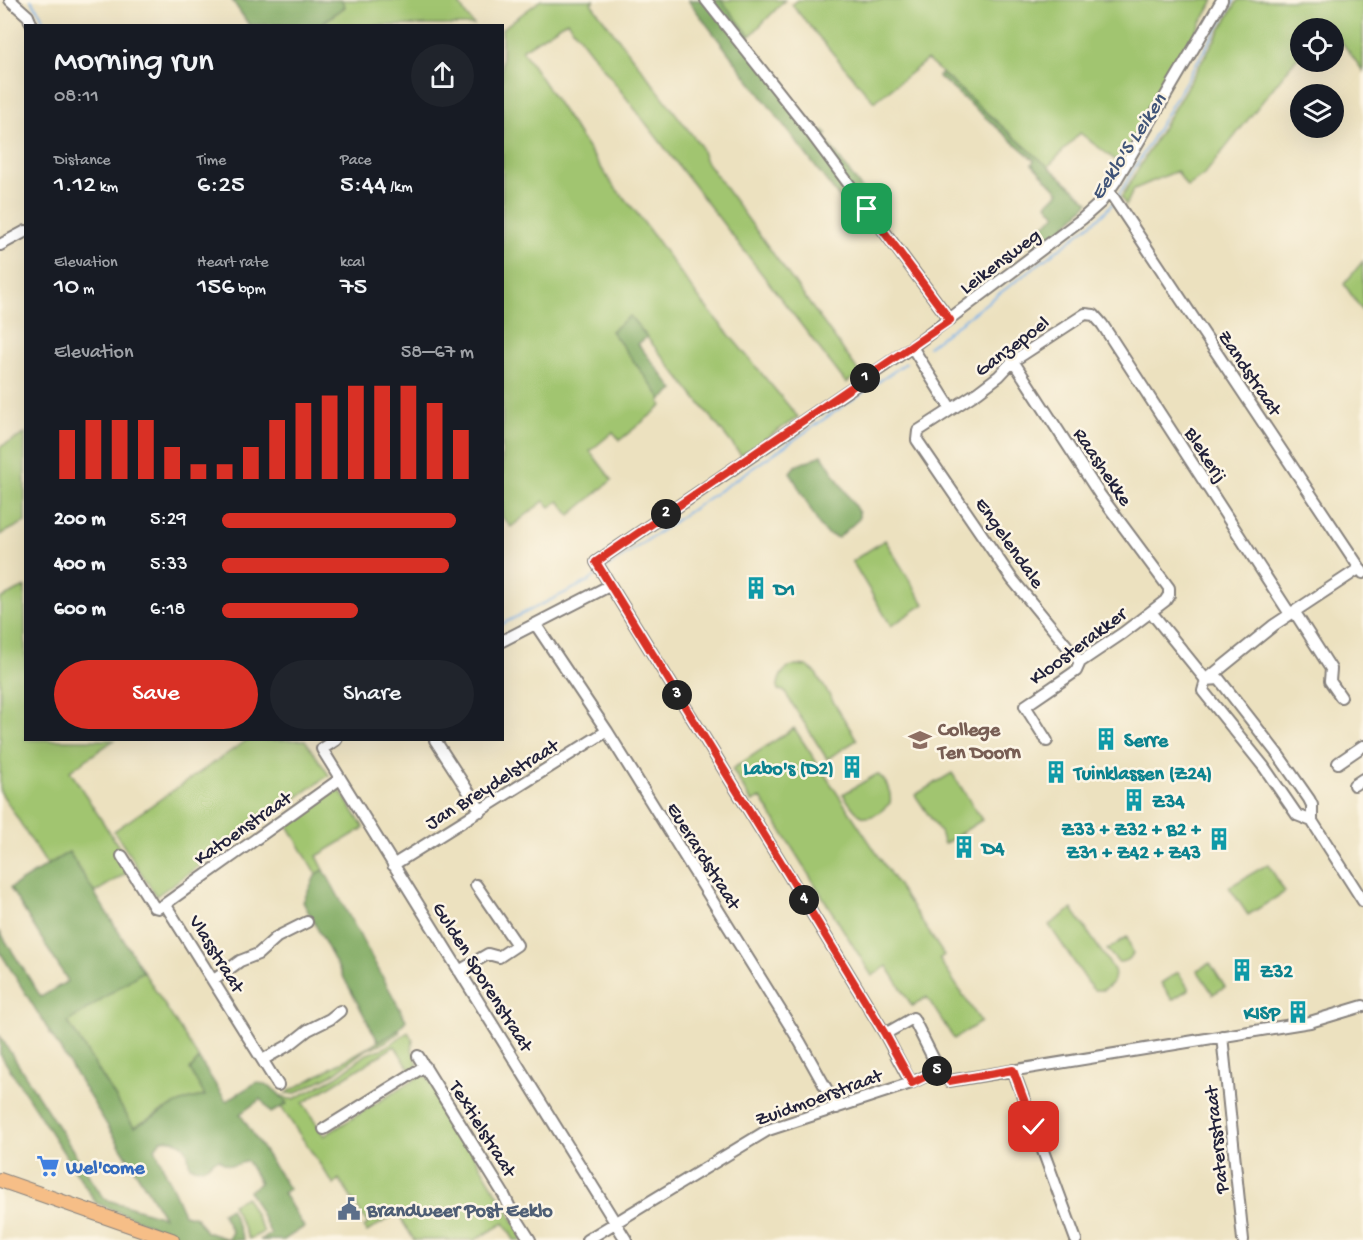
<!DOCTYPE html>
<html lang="en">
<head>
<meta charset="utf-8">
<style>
	body { margin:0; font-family:"Gochi Hand",sans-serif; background:#20242c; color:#f1f3f6; height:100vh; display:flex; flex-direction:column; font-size:22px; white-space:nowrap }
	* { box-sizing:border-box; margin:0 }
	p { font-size:20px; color:#9ea1a6 }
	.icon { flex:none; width:33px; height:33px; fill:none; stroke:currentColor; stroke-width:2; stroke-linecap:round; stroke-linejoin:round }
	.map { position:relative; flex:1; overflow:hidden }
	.sheet { position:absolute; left:24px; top:24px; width:480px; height:717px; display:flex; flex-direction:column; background:#171b24; border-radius:0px; box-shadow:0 6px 24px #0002 }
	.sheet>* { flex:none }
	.buttons { position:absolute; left:1290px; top:18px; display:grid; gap:12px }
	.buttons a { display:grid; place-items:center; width:54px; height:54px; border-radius:50%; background:#171b24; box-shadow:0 6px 24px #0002; font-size:30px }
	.pin { position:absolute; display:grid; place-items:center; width:51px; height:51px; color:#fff; margin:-26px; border-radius:12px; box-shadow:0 3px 9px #0006 }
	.km { position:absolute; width:30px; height:30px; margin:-15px; border-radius:50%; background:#222; color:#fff; font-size:16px; line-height:30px; text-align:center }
	.round { display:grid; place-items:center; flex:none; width:63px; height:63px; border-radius:32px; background:#20242c }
	.head { display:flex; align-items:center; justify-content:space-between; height:102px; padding:0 30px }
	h1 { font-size:33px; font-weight:600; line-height:45px }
	.figures { display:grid; grid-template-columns:repeat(3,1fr); gap:9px; height:102px; padding:6px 30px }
	.figures div { display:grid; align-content:center }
	.figures b { font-size:26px; font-weight:600 }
	.figures small { font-size:16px; font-weight:400 }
	.figures p { font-size:16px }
	.chart { height:168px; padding:12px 30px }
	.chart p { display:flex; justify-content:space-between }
	.chart svg { width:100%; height:108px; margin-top:6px; stroke:#d93025; stroke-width:6 }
	.cta { display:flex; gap:12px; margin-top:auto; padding:12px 30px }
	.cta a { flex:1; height:69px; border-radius:36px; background:#d93025; color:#fff; font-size:24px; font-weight:600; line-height:69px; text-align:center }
	.cta a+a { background:#20242c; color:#f1f3f6 }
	ul { padding:0 30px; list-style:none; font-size:20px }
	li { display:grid; grid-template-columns:96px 72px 1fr; align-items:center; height:45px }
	li i { height:15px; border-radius:8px; background:#d93025 }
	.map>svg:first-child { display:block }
	.green { fill:#a1c56f; stroke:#627455; stroke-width:1.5 }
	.forest { fill:#80aa62; stroke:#51664e; stroke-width:1.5 }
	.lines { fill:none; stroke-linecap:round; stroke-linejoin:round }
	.stream { stroke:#78b0e8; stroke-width:2 }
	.minor-casing { stroke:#87827d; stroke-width:14 }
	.major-casing { stroke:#87827d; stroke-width:16 }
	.minor { stroke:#fff; stroke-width:10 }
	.major { stroke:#f6be87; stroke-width:14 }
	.route-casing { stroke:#fff; stroke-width:12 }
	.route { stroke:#d93025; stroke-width:8 }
	.labels { text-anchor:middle; stroke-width:5; stroke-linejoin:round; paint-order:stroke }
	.street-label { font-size:20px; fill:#22223b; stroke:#fcf5e5 }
	.culture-label { font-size:20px; font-weight:bold; fill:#0d838f; stroke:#fcf5e5; text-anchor:start }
	.education-label { font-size:20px; font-weight:bold; fill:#785e54; stroke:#fcf5e5; text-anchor:start }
	.shop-label { font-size:20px; font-weight:bold; fill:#366cbe; stroke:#fcf5e5; text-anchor:start }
	.service-label { font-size:20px; font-weight:bold; fill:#4e5e75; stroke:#fcf5e5; text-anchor:start }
	.water-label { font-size:21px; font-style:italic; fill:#405478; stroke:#fcf5e5 }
</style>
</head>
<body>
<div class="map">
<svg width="1363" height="1240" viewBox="0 0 1363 1240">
	<rect width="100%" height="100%" fill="#fcf5e5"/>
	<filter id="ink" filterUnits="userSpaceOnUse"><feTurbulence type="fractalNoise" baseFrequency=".0167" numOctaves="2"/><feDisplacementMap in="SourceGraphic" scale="12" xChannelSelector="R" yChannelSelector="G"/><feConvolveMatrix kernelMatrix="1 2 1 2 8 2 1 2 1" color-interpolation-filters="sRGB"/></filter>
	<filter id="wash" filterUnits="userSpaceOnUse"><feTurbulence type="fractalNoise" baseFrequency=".008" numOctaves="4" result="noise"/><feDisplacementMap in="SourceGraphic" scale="24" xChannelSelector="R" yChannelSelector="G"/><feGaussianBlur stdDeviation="1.35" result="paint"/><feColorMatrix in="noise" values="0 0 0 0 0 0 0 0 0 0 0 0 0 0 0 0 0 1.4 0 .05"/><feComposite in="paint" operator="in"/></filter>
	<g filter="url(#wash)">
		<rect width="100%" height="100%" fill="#ece1bf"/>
		<!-- green -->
		<path class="green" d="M341,0H457L466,15L474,25L319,26L345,7Z
			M541,0H594L591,3L700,145L705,160L860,373L846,383L567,21L522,50L612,184L636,212L701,301L798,417L741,455L630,316L611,331L662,399L660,402L662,406L620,440L613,432L590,451L612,480L570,515L559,501L550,507L544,501L511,527L502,517V29Z
			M721,0H785L750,36Z
			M797,0H1214L1119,163L1080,133L1048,167L927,60L874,102L792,5Z
			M1238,0H1363V71L1327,22L1321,28H1300V54L1204,175L1187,187L1177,171L1134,189L1126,205L1121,198Z
			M1363,261V312L1344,284Z
			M25,434V522L0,535V447Z
			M885,540L924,604L891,626L852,561Z
			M25,587L26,740H114L70,771L133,869L94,893L69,852L47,865L0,791V599Z
			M796,665L807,666L815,672L857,740L827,759L784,691L778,690C777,678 784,667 796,665Z
			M794,728L944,955L939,959L981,1022L954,1039L927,997L912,1006L887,966L872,976L761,798L752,802L732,769Z
			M247,740H305L329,775L156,896L114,831Z
			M952,773L982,820L944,844L940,832L915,795Z
			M877,774C886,779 892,793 890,803C866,827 859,818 843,794Z
			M337,786L364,828L317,856L324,870L316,874L286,822Z
			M1268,864L1285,892L1248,915L1229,887Z
			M1072,909L1114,970C1117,980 1111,986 1103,990H1094L1091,987L1049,925Z
			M1127,937L1133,953C1130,960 1126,962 1118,962L1107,950Z
			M1210,963L1225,987L1213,994L1197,970Z
			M143,971L199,1059L190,1070L206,1096C177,1100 158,1113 134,1128L68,1022Z
			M1178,972L1189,989L1172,1000L1161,983Z
			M399,1030L400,1032L385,1042L365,1050L335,1073L294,1094L286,1093Z
			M408,1032L413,1041L412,1050L418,1064L411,1072L395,1046L303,1103L324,1136L420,1076H427L525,1240H514L504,1223L475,1240H414L397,1213L367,1232L364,1227L368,1224L339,1179L334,1185L281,1107L286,1103L282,1096L289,1099H294L336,1077L367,1054L384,1048Z
			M246,1197L264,1232L249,1239L232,1204Z"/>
		<!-- forest -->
		<path class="forest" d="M232,0H341L345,6L319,25H249Z
			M688,0H721L750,36L745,42L820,133L824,130L827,135L824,137L872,203L853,216Z
			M941,73L1089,202C1076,215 1047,248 1028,245L1024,240L1056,215L1047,204L1059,192L1032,164L1034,160L938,76Z
			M630,316L647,337L638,344L674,390L662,399L611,331Z
			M822,455L859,513V519L838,538L828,534L821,528L790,472L795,466Z
			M69,852L143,971L68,1022L134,1127C159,1115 175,1100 205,1096L190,1070L199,1059L226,1101L257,1082C271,1086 278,1091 287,1104L271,1113L261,1099L240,1114L289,1189L283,1193L304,1227L284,1240H260L271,1234L249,1191L260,1183L247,1161C236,1165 228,1169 219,1159C205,1162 211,1172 190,1166C188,1162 189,1156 187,1151C182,1141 170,1138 161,1140L155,1148L184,1214L196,1217L206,1232L228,1239L232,1232L222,1213L230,1208L244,1240H187L96,1203L0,1054V1036L104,1199L164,1217L0,952V932L41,997L68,981L10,888Z
			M324,870L406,1020C398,1031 391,1037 378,1041L303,902L316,874Z"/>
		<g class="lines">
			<!-- stream -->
			<path class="stream" d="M31,0L40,13L46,26
				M1118,196L1234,0
				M928,347L1068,242L1101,216L1113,203
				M605,569L906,363
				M502,624L589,581L598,574"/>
		</g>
	</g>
	<g filter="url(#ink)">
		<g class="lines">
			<!-- minor casing -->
			<g class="minor-casing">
				<path id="minor" d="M10,0L28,16L32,26
					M706,0L805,125L950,320
					M1109,191L1363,573
					M0,245L26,231
					M912,347L951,409
					M1013,361L1100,495L1169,588V595L1165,601L1123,633L1080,662L1076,671L1066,678L1025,706L1047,741
					M1294,611L1331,669L1330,681L1341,697
					M1151,612L1206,680
					M536,625L607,731L800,1042L837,1108
					M502,641L609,586
					M1080,662L1012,579L917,440L918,431L978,392L999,376L1013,361L1085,314L1094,315L1102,324L1290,614
					M1206,680L1203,691L1264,767L1297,815L1312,821L1363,901
					M1206,680L1274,625L1360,568
					M1206,680L1219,679L1279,756L1309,799L1312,805V821
					M336,740L322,749L626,1240
					M435,740L481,811
					M1338,763L1363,746
					M1354,785L1363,779
					M122,856L154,907L158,908L165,904L278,1085
					M393,865L607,731
					M165,904L340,779
					M459,971L488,954L499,957L517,945L476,885
					M214,980L240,961L258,954L277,937L307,922
					M885,1034L913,1018L939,1070L949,1081L1310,1022L1363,1006
					M1222,1036L1243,1240
					M418,1056L504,1195L511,1210L530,1240
					M264,1059L289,1045L308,1030L330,1019L340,1011
					M1013,1070L1076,1240
					M911,1083L885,1034L787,872L596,562L912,347L1082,219L1101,202L1115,182L1222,0
					M324,1129L425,1066
					M587,1240L768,1130L911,1083L939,1070"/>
			</g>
			<!-- major casing -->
			<g class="major-casing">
				<path id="major" d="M0,1180L172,1240"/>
			</g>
			<!-- minor -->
			<use href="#minor" class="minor"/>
			<!-- major -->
			<use href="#major" class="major"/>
		</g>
	</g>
	<g class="lines" filter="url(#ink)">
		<!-- route casing -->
		<g class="route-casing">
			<path id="route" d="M867,209L950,320L596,562L787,872L885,1034L912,1083L939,1070L949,1081L1013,1070L1034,1127"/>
		</g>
		<!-- route -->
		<use href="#route" class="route"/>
	</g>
	<!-- icons -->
	<defs>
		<g id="building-bare" transform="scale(1.8)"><path d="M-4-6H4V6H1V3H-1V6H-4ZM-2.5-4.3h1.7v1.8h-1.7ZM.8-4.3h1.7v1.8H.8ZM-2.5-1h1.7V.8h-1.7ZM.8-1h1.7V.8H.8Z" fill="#0f9aa8" stroke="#fcf5e5" stroke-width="2.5" paint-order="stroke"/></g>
		<g id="school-bare" transform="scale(1.8)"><path d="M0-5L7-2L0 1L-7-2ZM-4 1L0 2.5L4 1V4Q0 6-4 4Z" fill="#8d6e63" stroke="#fcf5e5" stroke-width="2.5" paint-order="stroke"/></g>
		<g id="supermarket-bare" transform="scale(1.8)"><path d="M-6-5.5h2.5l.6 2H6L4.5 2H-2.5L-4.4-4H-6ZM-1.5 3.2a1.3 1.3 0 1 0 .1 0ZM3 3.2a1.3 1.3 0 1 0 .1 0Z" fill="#3f7fe0" stroke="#fcf5e5" stroke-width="2.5" paint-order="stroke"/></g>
		<g id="civic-bare" transform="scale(1.8)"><path d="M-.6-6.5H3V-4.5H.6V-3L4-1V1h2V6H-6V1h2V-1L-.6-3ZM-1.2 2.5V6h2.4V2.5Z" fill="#5c6f8a" stroke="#fcf5e5" stroke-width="2.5" paint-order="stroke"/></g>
	</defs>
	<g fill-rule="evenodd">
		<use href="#building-bare" x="756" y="588"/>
		<use href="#building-bare" x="1106" y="739"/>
		<use href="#school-bare" x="920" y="740"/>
		<use href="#building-bare" x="852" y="767"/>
		<use href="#building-bare" x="1056" y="772"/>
		<use href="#building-bare" x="1134" y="800"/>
		<use href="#building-bare" x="1219" y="839"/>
		<use href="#building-bare" x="964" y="847"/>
		<use href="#building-bare" x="1242" y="970"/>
		<use href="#building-bare" x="1298" y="1012"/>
		<use href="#supermarket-bare" x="48" y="1166"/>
		<use href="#civic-bare" x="349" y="1209"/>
	</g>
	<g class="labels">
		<!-- street labels -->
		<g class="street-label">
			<text transform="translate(999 260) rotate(-37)" y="7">Leikensweg</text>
			<text transform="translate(1011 345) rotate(-37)" y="7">Ganzepoel</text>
			<text transform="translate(1251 372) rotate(56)" y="7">Zandstraat</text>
			<text transform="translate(1207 454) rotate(57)" y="7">Blekerij</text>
			<text transform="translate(1104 466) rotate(56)" y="7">Raashekke</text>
			<text transform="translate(1011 542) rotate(55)" y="7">Engelendale</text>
			<text transform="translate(1077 645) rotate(-37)" y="7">Kloosterakker</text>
			<text transform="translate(491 783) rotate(-32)" y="7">Jan Breydelstraat</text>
			<text transform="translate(242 827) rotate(-35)" y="7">Katoenstraat</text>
			<text transform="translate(705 855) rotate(58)" y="7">Euerardstraat</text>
			<text transform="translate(218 953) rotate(58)" y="7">Vlasstraat</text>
			<text transform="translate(484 976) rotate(58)" y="7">Gulden Sporenstraat</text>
			<text transform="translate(818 1096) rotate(-20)" y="7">Zuidmoerstraat</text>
			<text transform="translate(484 1128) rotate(58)" y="7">Textielstraat</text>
			<text transform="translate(1215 1140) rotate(-96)" y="7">Patersstraat</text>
		</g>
		<!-- culture labels -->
		<g class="culture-label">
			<text x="774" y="595">D1</text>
			<text x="1124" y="746">Serre</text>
			<text x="834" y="774" text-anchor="end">Labo's (D2)</text>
			<text x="1074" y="779">Tuinklassen (Z24)</text>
			<text x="1152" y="807">Z34</text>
			<text x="1201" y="835" text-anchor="end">Z33 + Z32 + B2 +<tspan x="1201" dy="23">Z31 + Z42 + Z43</tspan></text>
			<text x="982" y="854">D4</text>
			<text x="1260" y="977">Z32</text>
			<text x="1280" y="1019" text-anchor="end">KISP</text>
		</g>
		<!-- education labels -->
		<g class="education-label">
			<text x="938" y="735">College<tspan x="938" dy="23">Ten Doorn</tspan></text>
		</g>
		<!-- shop labels -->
		<g class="shop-label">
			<text x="66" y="1173">Wel'come</text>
		</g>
		<!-- service labels -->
		<g class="service-label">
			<text x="367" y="1216">Brandweer Post Eeklo</text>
		</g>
		<!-- water labels -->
		<g class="water-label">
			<text transform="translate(1127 146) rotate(-57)" y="7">Eeklo'S Leiken</text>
		</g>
	</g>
</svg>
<div class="buttons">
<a><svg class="icon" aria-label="locate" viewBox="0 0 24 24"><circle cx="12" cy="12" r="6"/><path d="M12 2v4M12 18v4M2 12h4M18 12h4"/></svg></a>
<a><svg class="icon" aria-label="layers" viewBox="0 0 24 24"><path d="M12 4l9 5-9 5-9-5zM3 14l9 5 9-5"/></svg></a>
</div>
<div class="pin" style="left:867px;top:209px;background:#1e9e55"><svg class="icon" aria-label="arrive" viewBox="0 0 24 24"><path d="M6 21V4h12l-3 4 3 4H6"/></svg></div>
<div class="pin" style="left:1034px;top:1127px;background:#d93025"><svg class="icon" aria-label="check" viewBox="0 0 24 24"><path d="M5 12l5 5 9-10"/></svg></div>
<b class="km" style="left:865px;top:378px">1</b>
<b class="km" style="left:666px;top:514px">2</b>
<b class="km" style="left:677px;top:695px">3</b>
<b class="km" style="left:804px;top:900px">4</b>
<b class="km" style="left:937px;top:1071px">5</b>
<section class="sheet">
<div class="head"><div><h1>Morning run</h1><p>08:11</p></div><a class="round"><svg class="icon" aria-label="share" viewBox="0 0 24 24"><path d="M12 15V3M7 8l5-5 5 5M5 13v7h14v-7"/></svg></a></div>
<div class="figures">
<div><p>Distance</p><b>1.12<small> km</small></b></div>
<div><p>Time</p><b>6:25</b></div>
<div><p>Pace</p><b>5:44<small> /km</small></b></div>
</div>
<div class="figures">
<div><p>Elevation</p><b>10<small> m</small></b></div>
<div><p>Heart rate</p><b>156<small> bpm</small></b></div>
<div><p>kcal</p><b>75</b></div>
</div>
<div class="chart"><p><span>Elevation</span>58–67 m</p>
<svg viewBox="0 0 160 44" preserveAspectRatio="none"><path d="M5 44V24M15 44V20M25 44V20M35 44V20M45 44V31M55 44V38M65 44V38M75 44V31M85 44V20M95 44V13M105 44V10M115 44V6M125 44V6M135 44V6M145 44V13M155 44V24"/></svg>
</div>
<ul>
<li><b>200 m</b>5:29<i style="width:93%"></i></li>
<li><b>400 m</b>5:33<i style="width:90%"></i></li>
<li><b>600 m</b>6:18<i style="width:54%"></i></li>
</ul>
<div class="cta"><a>Save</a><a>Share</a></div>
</section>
</div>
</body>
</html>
